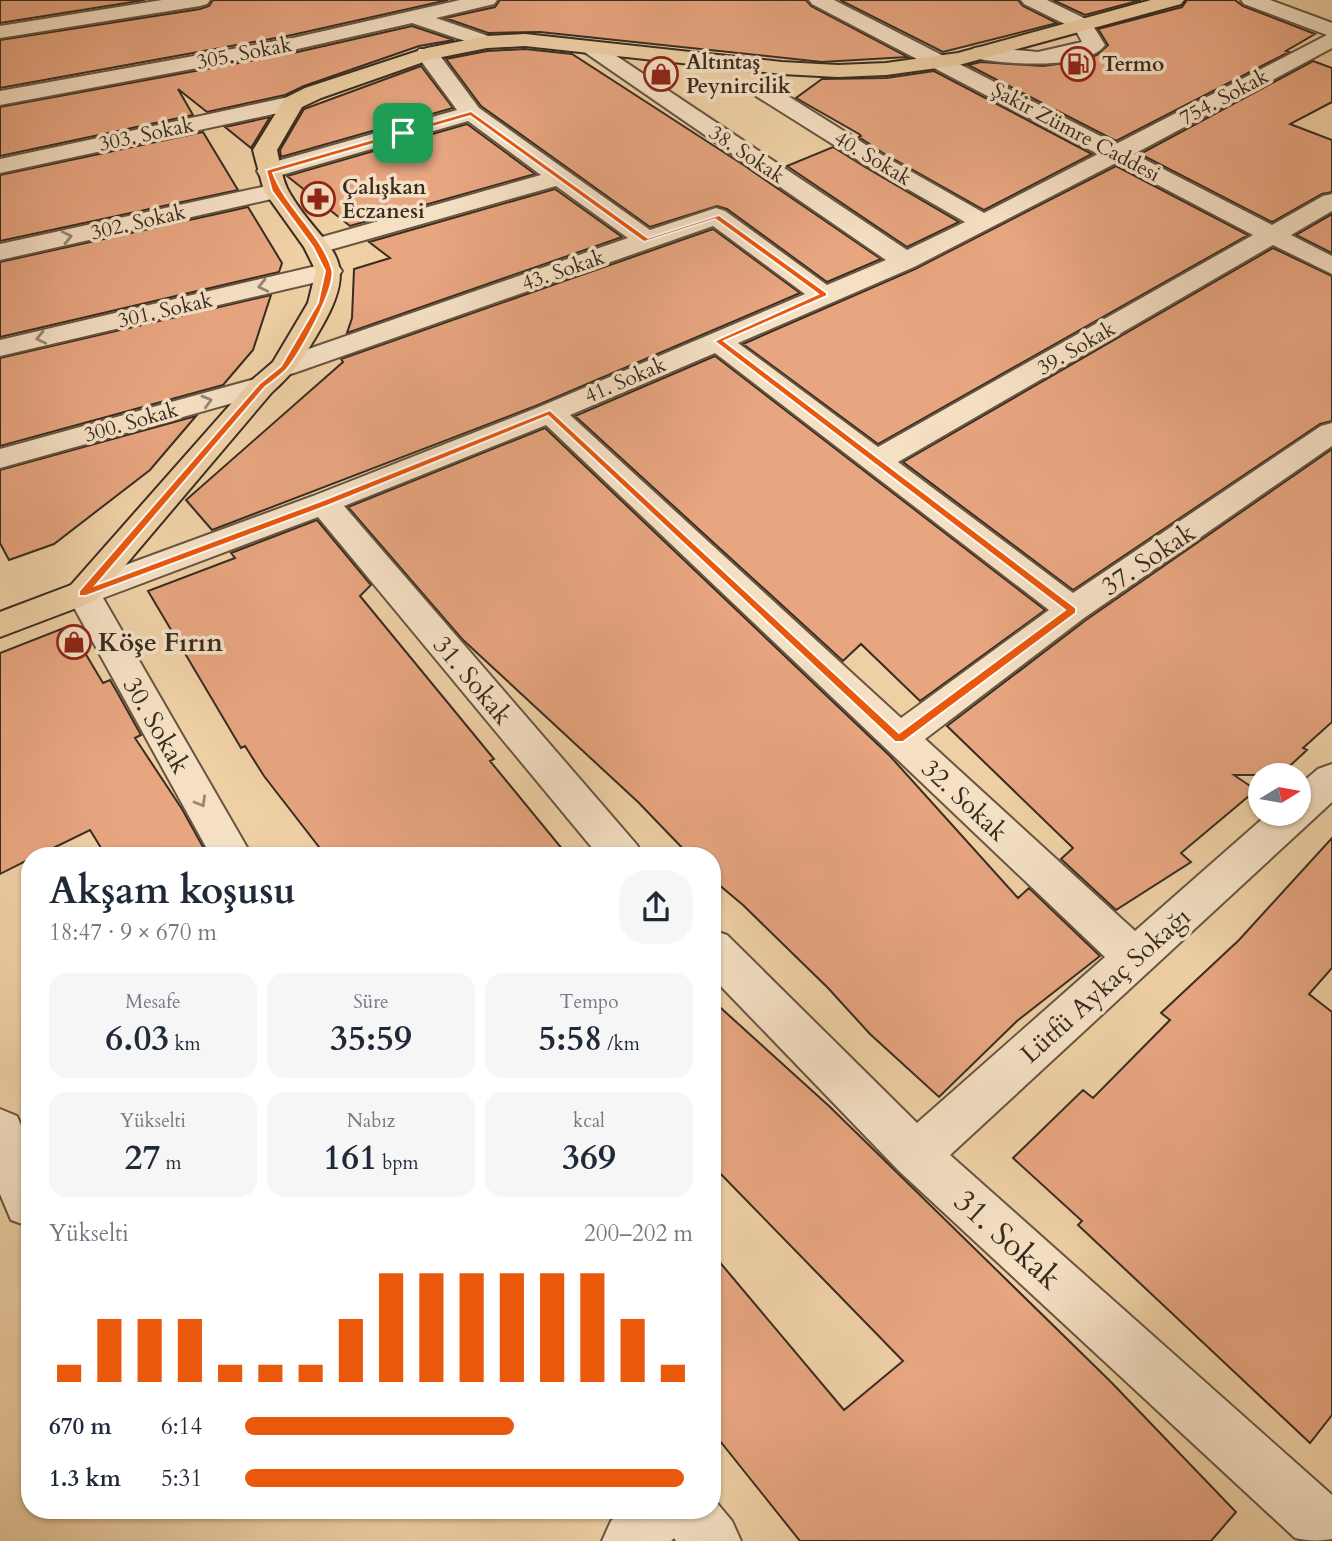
<!DOCTYPE html>
<html lang="tr">
<head>
<meta charset="utf-8">
<style>
	body { margin:0; font-family:Cardo,serif; background:#f6f6f7; color:#1f2937; height:100vh; display:flex; flex-direction:column; font-size:26px; white-space:nowrap }
	* { box-sizing:border-box; margin:0 }
	p { font-size:23px; color:#747a83 }
	.icon { flex:none; width:38px; height:38px; fill:none; stroke:currentColor; stroke-width:2; stroke-linecap:round; stroke-linejoin:round }
	.map { position:relative; flex:1; overflow:hidden }
	.sheet { position:absolute; left:21px; top:847px; width:700px; height:672px; display:flex; flex-direction:column; background:#fff; border-radius:28px; box-shadow:0 2px 5px #0004 }
	.sheet>* { flex:none }
	.needle { width:46px; rotate:79deg }
	.buttons { position:absolute; left:1248px; top:763px; display:grid; gap:14px }
	.buttons a { display:grid; place-items:center; width:63px; height:63px; border-radius:50%; background:#fff; box-shadow:0 2px 5px #0004; font-size:35px }
	.pin { position:absolute; display:grid; place-items:center; width:60px; height:60px; color:#fff; margin:-30px; border-radius:14px; box-shadow:0 4px 10px #0006 }
	.round { display:grid; place-items:center; flex:none; width:74px; height:74px; border-radius:28px; background:#f6f6f7 }
	.summary { display:flex; align-items:center; justify-content:space-between; height:119px; padding:0 28px }
	h1 { font-size:38px; font-weight:700; line-height:52px }
	.figures { display:grid; grid-template-columns:repeat(3,1fr); gap:10px; height:119px; padding:7px 28px }
	.figures div { display:grid; align-content:center; border-radius:18px; background:#f6f6f7; text-align:center }
	.figures b { font-size:35px; font-weight:700 }
	.figures small { font-size:19px; font-weight:400 }
	.figures p { font-size:19px }
	.chart { height:196px; padding:14px 28px }
	.chart p { display:flex; justify-content:space-between }
	.chart svg { width:100%; height:126px; margin-top:7px; stroke:#ea580c; stroke-width:6 }
	ul { padding:0 28px; list-style:none; font-size:23px }
	li { display:grid; grid-template-columns:112px 84px 1fr; align-items:center; height:52px }
	li i { height:18px; border-radius:9px; background:#ea580c }
	.map>svg:first-child { display:block }
	.building { fill:#e7a580; stroke:#382c21; stroke-width:2 }
	.lines { fill:none; stroke-linecap:round; stroke-linejoin:round }
	.minor-casing { stroke:#665542; stroke-width:4 }
	.major-casing { stroke:#382c21; stroke-width:4 }
	.minor { fill:#f5e0c4; fill-rule:evenodd }
	.major { fill:#efd0a5; fill-rule:evenodd }
	.oneway { stroke:#968672 }
	.route { fill:#ea580c; stroke:#fff; stroke-width:2; fill-rule:evenodd }
	.labels { text-anchor:middle; stroke-width:7; stroke-linejoin:round; paint-order:stroke }
	.far-street-label { font-size:21px; fill:#382c21; stroke:#f5e0c4 }
	.far-poi-label { font-size:21px; font-weight:bold; fill:#382c21; stroke:#f5e0c4; text-anchor:start }
	.street-label { font-size:26px; fill:#382c21; stroke:#f5e0c4 }
	.poi-label { font-size:26px; font-weight:bold; fill:#382c21; stroke:#f5e0c4; text-anchor:start }
	.near-street-label { font-size:32px; fill:#382c21; stroke:#f5e0c4 }
</style>
</head>
<body>
<div class="map">
<svg width="1332" height="1541" viewBox="0 0 1332 1541">
	<rect width="100%" height="100%" fill="#efd0a5"/>
	<filter id="stains"><feTurbulence type="fractalNoise" baseFrequency=".00286" numOctaves="4"/><feColorMatrix values="0 0 0 0 .2 0 0 0 0 .09 0 0 0 0 .02 0 0 0 .5 -.17"/></filter>
	<radialGradient id="worn" r=".72"><stop offset=".6" stop-color="#630" stop-opacity="0"/><stop offset="1" stop-color="#630" stop-opacity=".3"/></radialGradient>
	<!-- building -->
	<path class="building" d="M0,0H145L0,23Z
		M213,0H448L292,35L0,88V40L200,9L209,6Z
		M500,0H806L811,6L908,57L822,62L540,32L488,33L445,18L495,7Z
		M840,0H1018L1023,6L1057,23L943,52Z
		M1053,0H1141L1085,15Z
		M1187,0H1235L1243,6L1315,34L1286,51L1289,52L1116,141L968,65L981,62L1043,66L1081,61L1097,55L1108,45L1098,29L1182,7Z
		M412,26L454,40L419,46L304,86L285,95L207,112L178,89L193,115L0,156V107L293,53Z
		M525,49L572,54L742,164L881,259L827,282L727,209L717,206L650,227L481,106L446,59L487,51Z
		M1313,61L1332,68V102L1290,124L1332,140V192L1322,194L1272,222L1140,154Z
		M421,66L453,108L281,157L280,150L304,109Z
		M934,71L1092,154L984,210L883,153L859,137L861,136L859,134L796,98L822,79L886,78Z
		M270,117L251,148L225,127Z
		M467,124L535,174L350,226L287,176Z
		M203,132L238,190L0,241V175Z
		M833,147L865,167L959,222L907,247L787,166Z
		M1116,166L1248,235L878,444L743,344L915,269Z
		M555,189L622,237L347,333L352,318L354,269L390,258L369,242Z
		M248,207L282,263L279,272L0,337V262Z
		M1332,214V253L1296,235Z
		M713,229L800,293L538,405L212,530L186,500L343,362L341,359Z
		M1273,248L1332,276V421L1320,424L1073,590L903,462Z
		M271,295L253,350L223,385L0,446V358Z
		M715,356L1045,610L920,701L861,644L843,661L575,416Z
		M196,416L150,470L54,544L9,560L0,543V470Z
		M545,428L890,756L1018,898L1029,888L1100,956L1017,1021L939,1097L870,1034L828,988L743,905L712,879V856H690L638,802L462,639L348,507Z
		M1332,449V722L1303,748L1307,750L1280,775H1234L1256,790L1181,853L1191,862L1116,910L1061,859L1073,848L947,726L1086,620Z
		M317,520L371,585L360,596L494,759L490,761L568,856H326L264,776L245,746L241,748L148,591L235,558L231,553Z
		M69,626L103,683L110,680L117,692L141,735L135,738L182,809L208,856H106L90,830L37,856H30V859L0,874V653Z
		M1332,838V968L1309,994L1332,1012V1415L1310,1443L1078,1225L1082,1221L1013,1158L1083,1090L1093,1098L1170,1020L1161,1013L1239,940Z
		M712,1000L829,1106L1111,1382L1236,1512L1211,1541H800L712,1431V1253L844,1410L903,1361L712,1165Z"/>
	<g class="lines">
		<!-- minor casing -->
		<g class="minor-casing">
			<path id="minor" d="M162,0H210L207,4L200,6L0,38V26Z
				M460,0H497L494,4L436,18L494,38L497,42L494,46H480L412,23L293,50L0,105V91L293,38Z
				M809,0H834L1116,144L1327,35L1244,4L1241,0H1270L1332,23V48L1134,154L1272,225L1323,196L1332,194V211L1291,235L1332,256V274L1273,245L898,462L1073,593L1321,426L1332,423V446L1084,618L925,739L1135,931L1268,814H1298V786L1318,769L1332,764V802L950,1155L1332,1495V1539C1321,1541 1306,1541 1295,1538L899,1171L712,977V930L727,935L917,1123L1105,957L546,425L344,506L637,845L643,856H599L318,517L103,598L252,856H211L66,593L71,585L313,496L539,407L805,294L713,226L294,373L284,376L274,373L270,367L274,361L628,238L556,186L326,251L317,254L308,251L304,246L308,241L541,175L468,121L278,176L269,178L260,176L257,171L260,166L457,110L416,54L419,49H435L479,108L650,230L716,208L725,211L827,285L886,260L583,51L579,47L583,43H597L907,250L965,222L866,165L756,96L753,91L756,86H772L882,155L984,213L1098,154L812,4ZM1116,163L1253,235L878,447L738,343L914,267ZM715,353L1049,610L901,718L570,415Z
				M1021,0H1047L1090,21L1105,45C1086,71 1002,64 974,58L971,53L974,48L982,47L1038,52L1082,42L1075,29L1024,4Z
				M293,96L301,98L304,103L301,108L0,173V159Z
				M276,184L285,186L288,191L285,196L0,260V244Z
				M329,263L338,265L342,271L338,277L0,356V340Z
				M262,377L272,380L277,386L272,392L0,468V449Z
				M0,1109L17,1116L30,1146L28,1226L11,1220L0,1194Z
				M712,1497L732,1521L741,1541H676L674,1538L671,1541H602L611,1521L622,1510H712Z"/>
		</g>
		<!-- major casing -->
		<g class="major-casing">
			<path id="major" d="M1151,0H1184L1181,4L959,65L886,75L838,77L782,74L525,46L487,48L432,59L321,98L302,107L277,150C280,163 282,180 289,192C323,251 365,252 321,328C306,354 295,372 272,392L95,601L0,637V612L71,585L252,380L273,362L308,303L316,271L304,247L264,191L253,150L285,98L305,88L427,48L487,36L525,34L782,62L838,65L886,63L958,53Z"/>
		</g>
		<!-- minor -->
		<use href="#minor" class="minor"/>
		<!-- major -->
		<use href="#major" class="major"/>
	</g>
	<!-- one-way arrows -->
	<defs><path id="oneway-chevron" d="M-2-3.5L2.5 0L-2 3.5" fill="none" stroke-width="1.6" stroke-linecap="round" stroke-linejoin="round" transform="scale(1.75)"/></defs>
	<g class="oneway">
		<use href="#oneway-chevron" transform="translate(67 237) rotate(-13)"/>
		<use href="#oneway-chevron" transform="translate(263 286) rotate(167)"/>
		<use href="#oneway-chevron" transform="translate(41 338) rotate(167)"/>
		<use href="#oneway-chevron" transform="translate(207 401) rotate(-16)"/>
		<use href="#oneway-chevron" transform="translate(201 802) rotate(60)"/>
	</g>
	<!-- route -->
	<path class="route" d="M471,111L648,238L719,215L827,293V296L724,341L1076,608V613L903,742H895L548,416L327,506L86,596H79V591L259,384L281,366L318,303L325,271L313,247L272,191L266,170ZM470,116L644,242L715,219L818,294L714,341L1065,610L899,733L550,410L321,501L96,585L265,387C272,382 280,376 286,370C299,356 337,287 332,269C321,233 286,208 273,173Z"/>
	<!-- icons -->
	<defs>
		<g id="fuel-ring" transform="scale(1.75)"><circle r="9.5" fill="#f5e0c4" stroke="#8f2418" stroke-width="1.5"/><path d="M-5.5-6h7V0h2V4h1.3V-2.5L3-4.5l.8-.8L6-3V5H2.5V1h-1V6h-7ZM-4.2-4.7v3.2H.2V-4.7Z" fill="#8f2418"/></g>
		<g id="shop-ring" transform="scale(1.75)"><circle r="9.5" fill="#f5e0c4" stroke="#8f2418" stroke-width="1.5"/><path d="M-5-2.5h2.3a2.7 3.5 0 0 1 5.4 0H5L5.5 6h-11ZM-1.5-2.5h3a1.5 2.3 0 0 0-3 0Z" fill="#8f2418"/></g>
		<g id="pharmacy-ring" transform="scale(1.75)"><circle r="9.5" fill="#f5e0c4" stroke="#8f2418" stroke-width="1.5"/><path d="M-2-6h4v4h4v4h-4v4h-4v-4h-4v-4h4Z" fill="#8f2418"/></g>
	</defs>
	<g fill-rule="evenodd">
		<use href="#fuel-ring" x="1078" y="64"/>
		<use href="#shop-ring" x="661" y="74"/>
		<use href="#pharmacy-ring" x="318" y="199"/>
		<use href="#shop-ring" x="74" y="642"/>
	</g>
	<g class="labels">
		<!-- far-street labels -->
		<g class="far-street-label">
			<text transform="translate(244 53) rotate(-11)" y="7">305. Sokak</text>
			<text transform="translate(1224 97) rotate(-28)" y="7">754. Sokak</text>
			<text transform="translate(1076 132) rotate(28)" y="7">Şakir Zümre Caddesi</text>
			<text transform="translate(146 134) rotate(-12)" y="7">303. Sokak</text>
			<text transform="translate(747 154) rotate(34)" y="7">38. Sokak</text>
			<text transform="translate(873 158) rotate(31)" y="7">40. Sokak</text>
			<text transform="translate(138 222) rotate(-13)" y="7">302. Sokak</text>
			<text transform="translate(563 270) rotate(-19)" y="7">43. Sokak</text>
			<text transform="translate(165 310) rotate(-13)" y="7">301. Sokak</text>
			<text transform="translate(1076 348) rotate(-30)" y="7">39. Sokak</text>
			<text transform="translate(625 380) rotate(-23)" y="7">41. Sokak</text>
			<text transform="translate(131 422) rotate(-16)" y="7">300. Sokak</text>
		</g>
		<!-- far-poi labels -->
		<g class="far-poi-label">
			<text x="686" y="69">Altıntaş<tspan x="686" dy="24">Peynircilik</tspan></text>
			<text x="1102" y="71">Termo</text>
			<text x="342" y="194">Çalışkan<tspan x="342" dy="24">Eczanesi</tspan></text>
		</g>
		<!-- street labels -->
		<g class="street-label">
			<text transform="translate(1148 559) rotate(-34)" y="9">37. Sokak</text>
			<text transform="translate(473 680) rotate(50)" y="9">31. Sokak</text>
			<text transform="translate(157 725) rotate(60)" y="9">30. Sokak</text>
			<text transform="translate(965 800) rotate(43)" y="9">32. Sokak</text>
			<text transform="translate(1105 985) rotate(-42)" y="9">Lütfü Aykaç Sokağı</text>
		</g>
		<!-- poi labels -->
		<g class="poi-label">
			<text x="98" y="651">Köşe Fırın</text>
		</g>
		<!-- near-street labels -->
		<g class="near-street-label">
			<text transform="translate(1008 1239) rotate(42)" y="11">31. Sokak</text>
		</g>
	</g>
	<rect width="100%" height="100%" filter="url(#stains)"/>
	<rect width="100%" height="100%" fill="url(#worn)"/>
</svg>
<div class="buttons">
<a><svg class="needle" viewBox="-14 -14 28 28"><path d="M0-13l5 13h-10z" fill="#e53935"/><path d="M0 13l5-13h-10z" fill="#747a83"/></svg></a>
</div>
<div class="pin" style="left:403px;top:133px;background:#1e9e55"><svg class="icon" aria-label="arrive" viewBox="0 0 24 24"><path d="M6 21V4h12l-3 4 3 4H6"/></svg></div>
<section class="sheet">
<div class="summary"><div><h1>Akşam koşusu</h1><p>18:47 · 9 × 670 m</p></div><a class="round"><svg class="icon" aria-label="share" viewBox="0 0 24 24"><path d="M12 15V3M7 8l5-5 5 5M5 13v7h14v-7"/></svg></a></div>
<div class="figures">
<div><p>Mesafe</p><b>6.03<small> km</small></b></div>
<div><p>Süre</p><b>35:59</b></div>
<div><p>Tempo</p><b>5:58<small> /km</small></b></div>
</div>
<div class="figures">
<div><p>Yükselti</p><b>27<small> m</small></b></div>
<div><p>Nabız</p><b>161<small> bpm</small></b></div>
<div><p>kcal</p><b>369</b></div>
</div>
<div class="chart"><p><span>Yükselti</span>200–202 m</p>
<svg viewBox="0 0 160 44" preserveAspectRatio="none"><path d="M5 44V38M15 44V22M25 44V22M35 44V22M45 44V38M55 44V38M65 44V38M75 44V22M85 44V6M95 44V6M105 44V6M115 44V6M125 44V6M135 44V6M145 44V22M155 44V38"/></svg>
</div>
<ul>
<li><b>670 m</b>6:14<i style="width:60%"></i></li>
<li><b>1.3 km</b>5:31<i style="width:98%"></i></li>
</ul>
</section>
</div>
</body>
</html>
